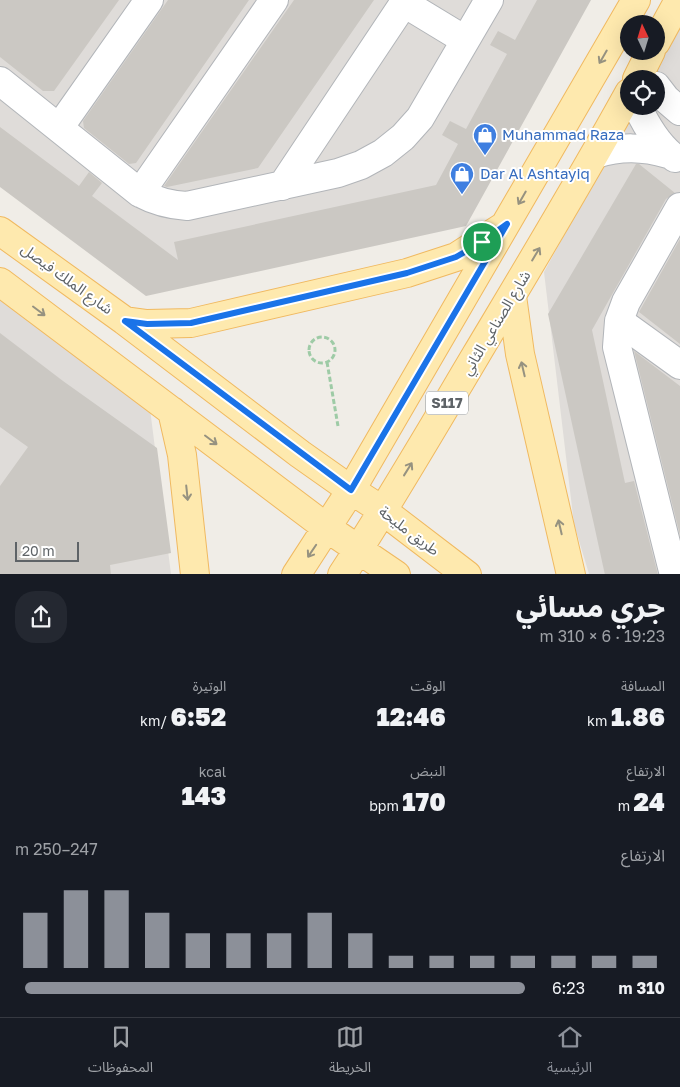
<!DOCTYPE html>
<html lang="ar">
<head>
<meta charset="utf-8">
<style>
	body { margin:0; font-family:"Golos Text","Noto Sans Arabic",sans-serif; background:#242831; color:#f1f3f6; direction:rtl; height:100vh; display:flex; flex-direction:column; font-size:19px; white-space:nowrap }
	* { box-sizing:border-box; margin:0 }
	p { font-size:16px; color:#9ea1a6 }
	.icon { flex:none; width:28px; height:28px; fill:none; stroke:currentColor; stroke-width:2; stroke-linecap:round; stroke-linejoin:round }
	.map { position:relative; height:574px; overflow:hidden; direction:ltr }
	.side { display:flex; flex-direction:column; background:#171b24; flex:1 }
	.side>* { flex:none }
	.needle { width:32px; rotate:356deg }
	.controls { position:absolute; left:620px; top:15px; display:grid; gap:10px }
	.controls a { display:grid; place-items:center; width:45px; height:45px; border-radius:50%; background:#171b24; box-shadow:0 5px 20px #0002; font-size:25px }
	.scale { position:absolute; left:15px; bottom:12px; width:64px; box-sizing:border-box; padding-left:5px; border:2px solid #5e6367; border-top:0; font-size:14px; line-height:18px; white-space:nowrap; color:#5e6367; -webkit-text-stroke:4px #fff; paint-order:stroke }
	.pin { position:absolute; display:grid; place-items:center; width:42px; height:42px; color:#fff; margin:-21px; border:2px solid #fff; border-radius:50%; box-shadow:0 1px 5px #0007 }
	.round { display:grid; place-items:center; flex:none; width:52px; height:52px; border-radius:20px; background:#242831 }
	.head { display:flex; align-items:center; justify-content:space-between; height:85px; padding:0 15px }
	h1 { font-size:28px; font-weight:800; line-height:38px }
	.metrics { display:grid; grid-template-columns:repeat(3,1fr); gap:8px; height:85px; padding:5px 15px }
	.metrics div { display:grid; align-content:center }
	.metrics b { font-size:25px; font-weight:800 }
	.metrics small { font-size:14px; font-weight:400 }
	.metrics p { font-size:14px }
	.chart { height:140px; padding:10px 15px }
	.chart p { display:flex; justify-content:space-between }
	.chart svg { width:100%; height:90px; margin-top:5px; stroke:#8c9099; stroke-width:6 }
	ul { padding:0 15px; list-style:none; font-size:16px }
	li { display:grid; grid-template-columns:80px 60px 1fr; align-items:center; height:38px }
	li i { height:12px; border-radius:6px; background:#8c9099 }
	.tab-bar { display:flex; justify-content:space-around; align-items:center; height:70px; border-top:1px solid #363941; background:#171b24; font-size:14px; color:#9ea1a6 }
	.tab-bar a { display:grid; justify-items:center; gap:2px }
	.tab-bar .selected { color:#8c9099 }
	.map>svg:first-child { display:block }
	.industrial { fill:#dfdcd9 }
	.building { fill:#cbc8c3 }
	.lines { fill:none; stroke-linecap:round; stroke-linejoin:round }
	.minor-casing { stroke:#b2b5b9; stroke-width:30 }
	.major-casing { stroke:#f0b960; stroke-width:30 }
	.path { stroke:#9ecba6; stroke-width:3; stroke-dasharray:5 2.5; stroke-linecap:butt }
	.minor { stroke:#fff; stroke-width:28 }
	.major { stroke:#fee9ae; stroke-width:28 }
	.oneway { stroke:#969280 }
	.route-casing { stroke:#fff; stroke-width:10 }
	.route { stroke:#1a73e8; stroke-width:6 }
	.labels { text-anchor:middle; stroke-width:4; stroke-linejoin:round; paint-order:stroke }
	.shield { fill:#fff; stroke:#8e9295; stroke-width:1 }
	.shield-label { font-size:14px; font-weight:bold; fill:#5e6367 }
	.shop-label { font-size:15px; fill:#366cbe; stroke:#fff; text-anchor:start }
	.street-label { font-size:15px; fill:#5e6367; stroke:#fff }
</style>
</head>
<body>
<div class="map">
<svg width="680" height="575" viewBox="0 0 680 575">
	<rect width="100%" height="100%" fill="#f0ede7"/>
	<!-- industrial -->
	<path class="industrial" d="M0,0H583L465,216L152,281L0,170Z
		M680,24V574H589L574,524L544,272L635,106H656L650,79Z
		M0,298L150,409L171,574H0Z"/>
	<!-- building -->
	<path class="building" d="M0,0H119L54,91H43L0,57Z
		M168,0H249L136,163L129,164L84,128L83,121Z
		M294,0H374L258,168L167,187L164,186Z
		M537,0H591L466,226L146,296L0,187V127L79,186L89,172L102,183L92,196L178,260L174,242L436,185L458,144L442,135L450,121L466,129L507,54L490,45L498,31L515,40Z
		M636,164H639L675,193L666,199L592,330L625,483L634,481L658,575H605L548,314Z
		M680,239V344L639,312Z
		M0,333L63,381L157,448L171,553L110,565L111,575H0V486L28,447L0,427Z
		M634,351L680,386V535Z"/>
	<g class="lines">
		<!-- minor casing -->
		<g class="minor-casing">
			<path id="minor" d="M404,3L465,40
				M0,81L140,193C155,201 169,205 187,206L338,173L361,165L383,153L403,137L420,118L489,0
				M656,86L666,99L680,111
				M637,106C646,125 658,146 675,158
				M59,128L149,0
				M596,154C621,146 643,147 668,154
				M282,186L406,0
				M140,193L274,0
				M619,321L680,365
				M674,575L617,347L619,321L626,302L680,207"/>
		</g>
		<!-- major casing -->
		<g class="major-casing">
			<path id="major" d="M656,42L679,0
				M637,79L651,51
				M0,231L125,321L300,454L351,490L382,510L467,575
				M0,282L327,528L396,575
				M512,296L520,354L571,575
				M125,321L147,324L191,323L407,273L456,257L501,228
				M172,411L182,455L195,575
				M296,575L351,490L636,0
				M342,575C389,503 432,429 476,355C528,268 580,182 629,93"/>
		</g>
		<!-- path -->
		<path class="path" d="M309 350a13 13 0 1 1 26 0a13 13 0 1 1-26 0Z
			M327,362L338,426"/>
		<!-- minor -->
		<use href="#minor" class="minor"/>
		<!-- major -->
		<use href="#major" class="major"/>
	</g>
	<!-- one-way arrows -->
	<defs><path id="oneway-shaft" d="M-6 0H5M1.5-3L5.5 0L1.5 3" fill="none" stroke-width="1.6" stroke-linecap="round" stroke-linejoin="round" transform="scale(1.25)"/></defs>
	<g class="oneway">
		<use href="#oneway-shaft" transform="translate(603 57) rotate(120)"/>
		<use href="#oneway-shaft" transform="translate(522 198) rotate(120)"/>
		<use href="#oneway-shaft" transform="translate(536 254) rotate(-59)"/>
		<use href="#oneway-shaft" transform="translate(39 311) rotate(37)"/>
		<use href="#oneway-shaft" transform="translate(523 369) rotate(-103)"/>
		<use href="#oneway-shaft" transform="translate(211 440) rotate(37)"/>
		<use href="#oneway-shaft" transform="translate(408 469) rotate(-58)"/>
		<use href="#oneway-shaft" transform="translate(187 493) rotate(84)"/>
		<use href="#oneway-shaft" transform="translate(560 527) rotate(-103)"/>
		<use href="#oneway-shaft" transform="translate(312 551) rotate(124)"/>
	</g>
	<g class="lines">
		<!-- route casing -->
		<g class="route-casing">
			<path id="route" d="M507,224L351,490L125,321L147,324L191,323L407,273L456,257L482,242Z"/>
		</g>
		<!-- route -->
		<use href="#route" class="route"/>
	</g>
	<!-- icons -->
	<defs>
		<g id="shop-pin" transform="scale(1.25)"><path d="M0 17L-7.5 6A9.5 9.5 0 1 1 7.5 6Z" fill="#3f7fe0" stroke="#fff"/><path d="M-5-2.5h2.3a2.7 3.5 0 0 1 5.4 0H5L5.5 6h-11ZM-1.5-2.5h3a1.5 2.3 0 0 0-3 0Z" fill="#fff"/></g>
	</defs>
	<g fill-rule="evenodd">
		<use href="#shop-pin" x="485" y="135"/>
		<use href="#shop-pin" x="462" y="174"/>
	</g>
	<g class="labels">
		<!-- shield labels -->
		<rect class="shield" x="426" y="391.5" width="42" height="23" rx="4"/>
		<g class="shield-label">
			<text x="447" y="408">S117</text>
		</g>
		<!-- shop labels -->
		<g class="shop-label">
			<text x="502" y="140">Muhammad Raza</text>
			<text x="480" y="179">Dar Al Ashtayiq</text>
		</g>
		<!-- street labels -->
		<g class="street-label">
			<text transform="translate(67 279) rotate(36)" y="5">شارع الملك فيصل</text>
			<text transform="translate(496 323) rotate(-59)" y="5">شارع الصناعي الثاني</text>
			<text transform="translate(409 531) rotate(37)" y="5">طريق مليحة</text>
		</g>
	</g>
</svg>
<div class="controls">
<a><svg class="needle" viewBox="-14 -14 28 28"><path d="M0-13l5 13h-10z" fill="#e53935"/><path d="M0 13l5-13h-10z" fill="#9ea1a6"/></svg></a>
<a><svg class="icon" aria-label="locate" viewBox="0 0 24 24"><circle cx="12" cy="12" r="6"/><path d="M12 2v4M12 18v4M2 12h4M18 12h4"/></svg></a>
</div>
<div class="scale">20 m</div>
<div class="pin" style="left:482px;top:242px;background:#1e9e55"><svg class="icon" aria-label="arrive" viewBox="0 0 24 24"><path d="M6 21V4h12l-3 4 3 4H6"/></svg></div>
</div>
<section class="side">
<div class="head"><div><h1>جري مسائي</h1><p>19:23 · 6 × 310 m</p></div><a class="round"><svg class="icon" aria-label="share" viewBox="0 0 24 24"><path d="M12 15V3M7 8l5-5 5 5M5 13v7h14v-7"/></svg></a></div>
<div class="metrics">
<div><p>المسافة</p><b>1.86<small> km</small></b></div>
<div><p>الوقت</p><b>12:46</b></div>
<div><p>الوتيرة</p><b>6:52<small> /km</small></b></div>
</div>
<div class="metrics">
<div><p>الارتفاع</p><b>24<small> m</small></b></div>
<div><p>النبض</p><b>170<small> bpm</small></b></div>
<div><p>kcal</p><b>143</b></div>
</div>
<div class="chart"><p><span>الارتفاع</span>247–250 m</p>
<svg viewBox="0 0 160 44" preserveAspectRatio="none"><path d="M5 44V17M15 44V6M25 44V6M35 44V17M45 44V27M55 44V27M65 44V27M75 44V17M85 44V27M95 44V38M105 44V38M115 44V38M125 44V38M135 44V38M145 44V38M155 44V38"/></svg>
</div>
<ul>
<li><b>310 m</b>6:23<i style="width:98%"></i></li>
</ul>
</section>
<nav class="tab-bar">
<a class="selected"><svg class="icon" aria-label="home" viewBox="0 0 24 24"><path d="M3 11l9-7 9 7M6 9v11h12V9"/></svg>الرئيسية</a>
<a><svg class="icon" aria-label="map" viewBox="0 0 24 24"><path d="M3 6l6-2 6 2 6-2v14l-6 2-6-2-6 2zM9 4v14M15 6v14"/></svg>الخريطة</a>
<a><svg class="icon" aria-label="saved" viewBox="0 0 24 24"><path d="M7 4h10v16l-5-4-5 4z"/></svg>المحفوظات</a>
</nav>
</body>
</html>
